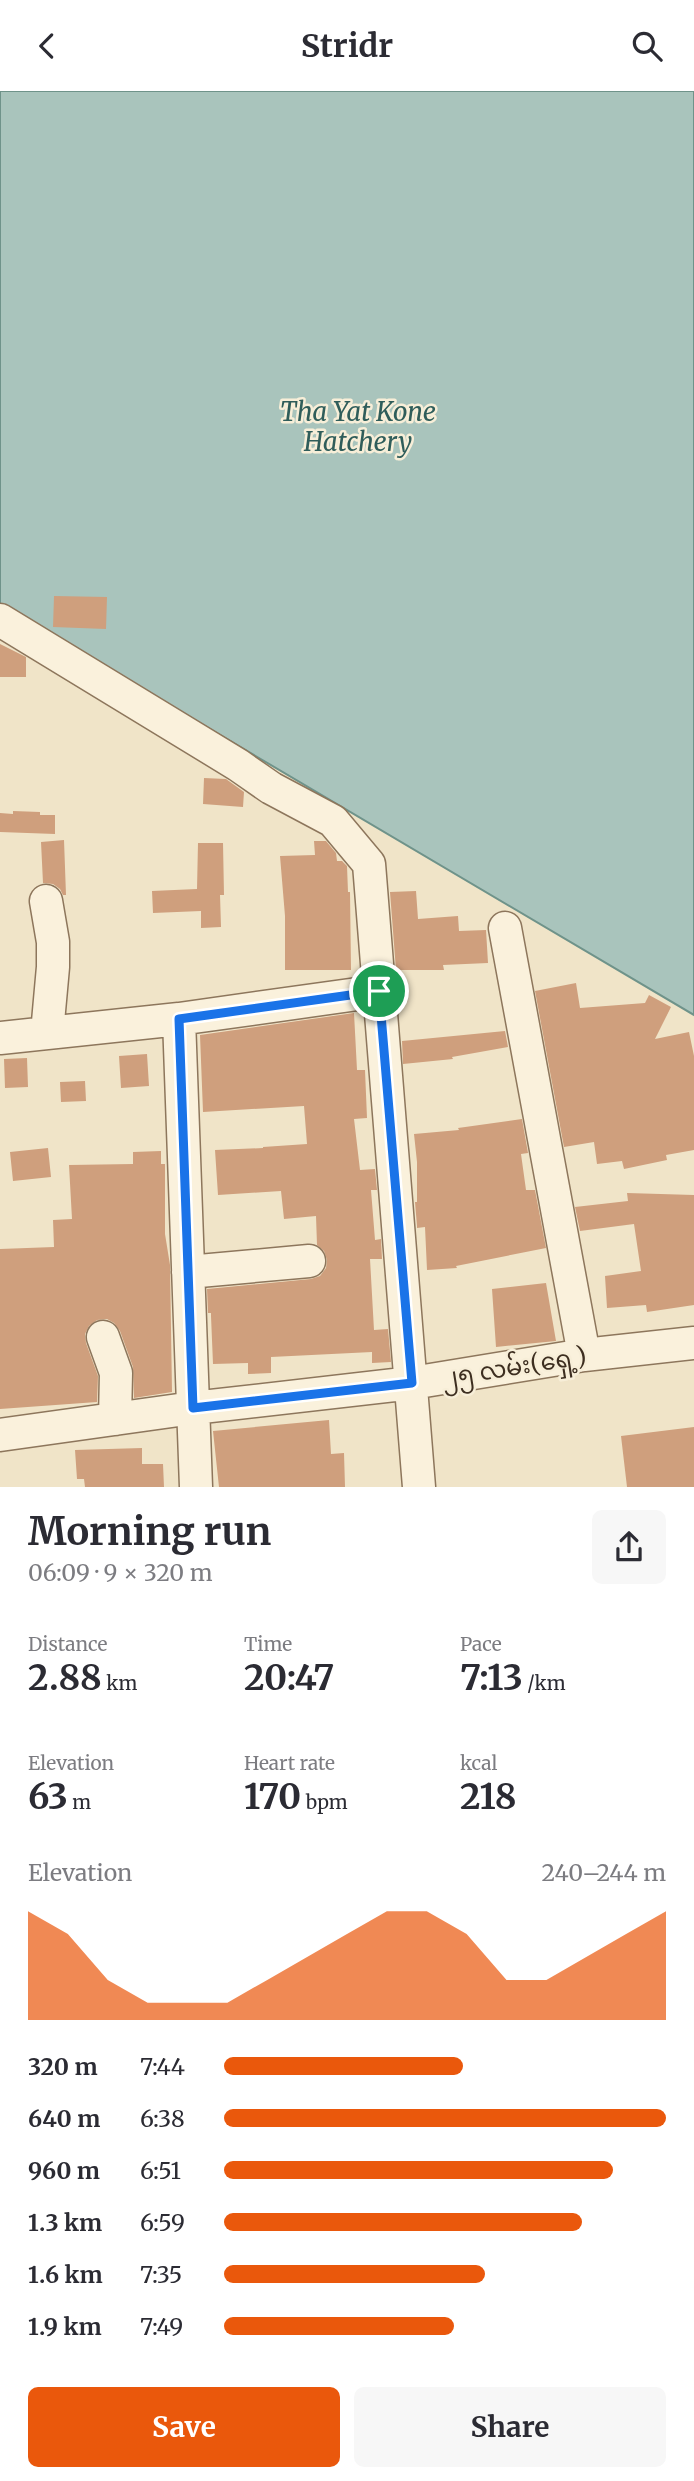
<!DOCTYPE html>
<html lang="en">
<head>
<meta charset="utf-8">
<style>
	body { margin:0; font-family:Merriweather,"Noto Sans Myanmar",serif; background:#f7f7f7; color:#2b2b33; height:100vh; display:flex; flex-direction:column; font-size:26px; white-space:nowrap }
	* { box-sizing:border-box; margin:0 }
	p { font-size:23px; color:#7c7c81 }
	.icon { flex:none; width:38px; height:38px; fill:none; stroke:currentColor; stroke-width:2; stroke-linecap:round; stroke-linejoin:round }
	.map { position:relative; height:1396px; overflow:hidden }
	.drawer { display:flex; flex-direction:column; background:#fff; flex:1 }
	.drawer>* { flex:none }
	.pin { position:absolute; display:grid; place-items:center; width:60px; height:60px; color:#fff; margin:-30px; border:4px solid #fff; border-radius:50%; box-shadow:0 2px 7px #0007 }
	.round { display:grid; place-items:center; flex:none; width:74px; height:74px; border-radius:10px; background:#f7f7f7 }
	.overview { display:flex; align-items:center; justify-content:space-between; height:119px; padding:0 28px }
	h1 { font-size:38px; font-weight:700; line-height:52px }
	.stats { display:grid; grid-template-columns:repeat(3,1fr); gap:10px; height:119px; padding:7px 28px }
	.stats div { display:grid; align-content:center }
	.stats b { font-size:35px; font-weight:700 }
	.stats small { font-size:19px; font-weight:400 }
	.stats p { font-size:19px }
	.chart { height:196px; padding:14px 28px }
	.chart p { display:flex; justify-content:space-between }
	.chart svg { width:100%; height:126px; margin-top:7px; fill:#ea580c; opacity:.7 }
	.button { display:flex; gap:14px; margin-top:auto; padding:14px 28px }
	.button a { flex:1; height:80px; border-radius:10px; background:#ea580c; color:#fff; font-size:28px; font-weight:700; line-height:80px; text-align:center }
	.button a+a { background:#f7f7f7; color:#2b2b33 }
	ul { padding:0 28px; list-style:none; font-size:23px }
	li { display:grid; grid-template-columns:112px 84px 1fr; align-items:center; height:52px }
	li i { height:18px; border-radius:9px; background:#ea580c }
	header { display:flex; justify-content:space-between; align-items:center; height:91px; padding:0 28px; background:#fff; font-size:32px; font-weight:700 }
	.map>svg:first-child { display:block }
	.water { fill:#a9c4bc; stroke:#6f938a; stroke-width:2 }
	.building { fill:#cf9f7d }
	.lines { fill:none; stroke-linecap:round; stroke-linejoin:round }
	.minor-casing { stroke:#8d765c; stroke-width:35 }
	.minor { stroke:#faf1dc; stroke-width:32 }
	.route-casing { stroke:#fff; stroke-width:14 }
	.route { stroke:#1a73e8; stroke-width:9 }
	.labels { text-anchor:middle; stroke-width:5; stroke-linejoin:round; paint-order:stroke }
	.street-label { font-size:24px; fill:#3d2e20; stroke:#f7eed8 }
	.water-label { font-size:26px; font-style:italic; fill:#2f5d5a; stroke:#f7eed8 }
</style>
</head>
<body>
<header><svg class="icon" aria-label="back" viewBox="0 0 24 24"><path d="M15 5l-7 7 7 7"/></svg>Stridr<svg class="icon" aria-label="search" viewBox="0 0 24 24"><circle cx="10" cy="10" r="6"/><path d="M15 15l6 6"/></svg></header>
<div class="map">
<svg width="694" height="1396" viewBox="0 0 694 1396">
	<rect width="100%" height="100%" fill="#f0e4c8"/>
	<!-- water -->
	<path class="water" d="M0,0H694V924L0,514Z"/>
	<!-- building -->
	<path class="building" d="M54,505L107,506L106,538L53,536Z
		M0,553L26,566V586H0Z
		M204,687L226,688L244,701L243,716L203,713Z
		M13,720L40,721V724H55V743L0,741V722L13,723Z
		M64,749L66,804H63L60,798L53,793L43,792L41,751Z
		M314,750H326L336,762L337,770H342L347,775L348,801H350L351,879H285V825L280,765L315,764Z
		M198,752H223L224,804H220L221,836L201,837V820L153,822L152,800L197,798Z
		M416,800L418,828L458,825L459,840L486,839L488,872L443,874L444,879H396L390,801Z
		M576,892L580,917L645,912L649,904L671,916L655,948L689,941L694,965V1059L666,1064L667,1069L624,1078L622,1070L597,1073L594,1051L564,1056L535,900Z
		M354,922L357,979H365L367,1027L354,1028L360,1079L375,1078L377,1099H371L375,1149L381,1148L382,1168H370L374,1239L388,1238L391,1271L372,1272V1261L271,1266V1282L248,1283V1272L213,1273L211,1225V1222H208L207,1198L311,1188L320,1185L326,1177L327,1169L324,1160L317,1154L316,1125L284,1128L281,1100L218,1104L215,1059L263,1057V1056L307,1053L304,1015L203,1021L200,944Z
		M505,940L508,956L452,966L453,968L403,973L402,950Z
		M147,963L149,995L121,997L119,965Z
		M27,967L28,996L5,997L4,968Z
		M85,990L86,1010L61,1011L60,991Z
		M522,1028L528,1062L521,1063L526,1099H535L546,1157L456,1175L457,1177L427,1179L425,1136L417,1137V1135L415,1111H417V1071L414,1043L459,1039L458,1037Z
		M48,1057L51,1086L13,1090L10,1061Z
		M161,1060V1073H165V1143L170,1174L172,1301L134,1307L133,1276L120,1240L114,1232L107,1228L97,1229L89,1235L85,1243L86,1252L98,1285L97,1311L0,1318V1158L54,1156L53,1129L72,1128L69,1074L133,1073V1061Z
		M627,1102L694,1104V1214L647,1221L646,1214L607,1217L605,1185L641,1180L634,1133L580,1140L575,1116L628,1110Z
		M546,1192L556,1250L496,1256L492,1198Z
		M329,1329L331,1363L344,1362L345,1396H219L213,1340Z
		M694,1336V1396H627L621,1345Z
		M142,1357V1373H163L164,1396H85L84,1388H77L75,1359Z"/>
	<g class="lines">
		<!-- minor casing -->
		<g class="minor-casing">
			<path id="minor" d="M0,529L238,674L271,697L333,730L369,773L419,1396
				M46,810L53,851V876L47,942
				M505,837L584,1264
				M179,928L196,1396
				M0,947L179,928L379,900
				M188,1181L309,1170
				M103,1246L116,1282L115,1328
				M0,1344L193,1317L412,1292L584,1264L694,1252"/>
		</g>
		<!-- minor -->
		<use href="#minor" class="minor"/>
	</g>
	<g class="lines">
		<!-- route casing -->
		<g class="route-casing">
			<path id="route" d="M379,900L412,1292L193,1317L179,928Z"/>
		</g>
		<!-- route -->
		<use href="#route" class="route"/>
	</g>
	<g class="labels">
		<!-- street labels -->
		<g class="street-label">
			<text transform="translate(514 1276) rotate(-9)" y="8">၂၅ လမ်း(ရှေ့)</text>
		</g>
		<!-- water labels -->
		<g class="water-label">
			<text x="358" y="330">Tha Yat Kone<tspan x="358" dy="30">Hatchery</tspan></text>
		</g>
	</g>
</svg>
<div class="pin" style="left:379px;top:900px;background:#1e9e55"><svg class="icon" aria-label="arrive" viewBox="0 0 24 24"><path d="M6 21V4h12l-3 4 3 4H6"/></svg></div>
</div>
<section class="drawer">
<div class="overview"><div><h1>Morning run</h1><p>06:09 · 9 × 320 m</p></div><a class="round"><svg class="icon" aria-label="share" viewBox="0 0 24 24"><path d="M12 15V3M7 8l5-5 5 5M5 13v7h14v-7"/></svg></a></div>
<div class="stats">
<div><p>Distance</p><b>2.88<small> km</small></b></div>
<div><p>Time</p><b>20:47</b></div>
<div><p>Pace</p><b>7:13<small> /km</small></b></div>
</div>
<div class="stats">
<div><p>Elevation</p><b>63<small> m</small></b></div>
<div><p>Heart rate</p><b>170<small> bpm</small></b></div>
<div><p>kcal</p><b>218</b></div>
</div>
<div class="chart"><p><span>Elevation</span>240–244 m</p>
<svg viewBox="0 0 160 44" preserveAspectRatio="none"><path d="M0 44V6L10 14L20 30L30 38L40 38L50 38L60 30L70 22L80 14L90 6L100 6L110 14L120 30L130 30L140 22L150 14L160 6V44z"/></svg>
</div>
<ul>
<li><b>320 m</b>7:44<i style="width:54%"></i></li>
<li><b>640 m</b>6:38<i style="width:100%"></i></li>
<li><b>960 m</b>6:51<i style="width:88%"></i></li>
<li><b>1.3 km</b>6:59<i style="width:81%"></i></li>
<li><b>1.6 km</b>7:35<i style="width:59%"></i></li>
<li><b>1.9 km</b>7:49<i style="width:52%"></i></li>
</ul>
<div class="button"><a>Save</a><a>Share</a></div>
</section>
</body>
</html>
